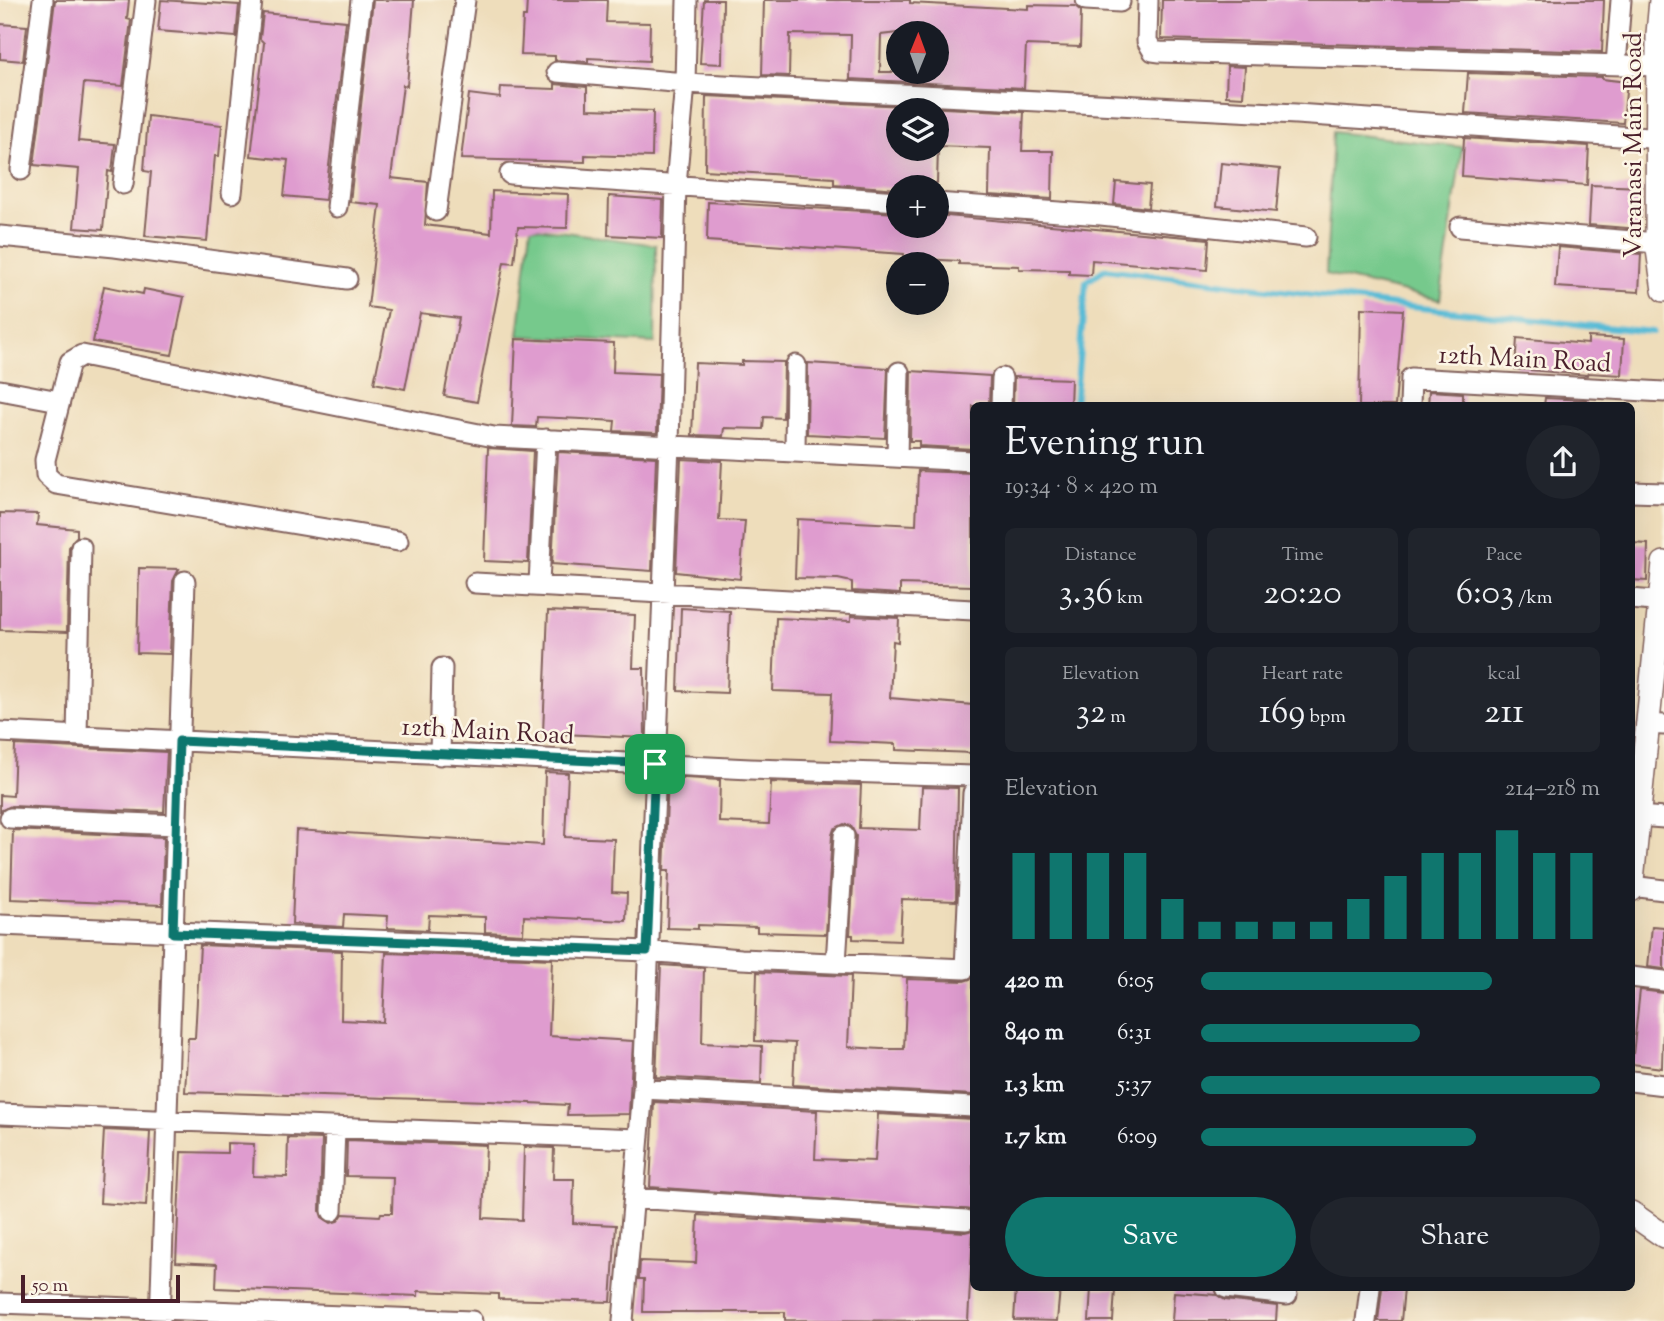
<!DOCTYPE html>
<html lang="en">
<head>
<meta charset="utf-8">
<style>
	body { margin:0; font-family:"Sorts Mill Goudy",serif; background:#20242c; color:#f1f3f6; height:100vh; display:flex; flex-direction:column; font-size:26px; white-space:nowrap }
	* { box-sizing:border-box; margin:0 }
	p { font-size:23px; color:#9ea1a6 }
	.icon { flex:none; width:38px; height:38px; fill:none; stroke:currentColor; stroke-width:2; stroke-linecap:round; stroke-linejoin:round }
	.map { position:relative; flex:1; overflow:hidden }
	.side { position:absolute; left:970px; top:402px; width:665px; height:889px; display:flex; flex-direction:column; background:#171b24; border-radius:10px; box-shadow:0 7px 28px #0002 }
	.side>* { flex:none }
	.needle { width:46px; rotate:1deg }
	.tools { position:absolute; left:886px; top:21px; display:grid; gap:14px }
	.tools a { display:grid; place-items:center; width:63px; height:63px; border-radius:50%; background:#171b24; box-shadow:0 7px 28px #0002; font-size:35px }
	.scale { position:absolute; left:21px; bottom:18px; width:159px; box-sizing:border-box; padding-left:7px; border:4px solid #4a1f2b; border-top:0; font-size:19px; line-height:24px; white-space:nowrap; color:#4a1f2b; -webkit-text-stroke:5px #fcf5e5; paint-order:stroke }
	.pin { position:absolute; display:grid; place-items:center; width:60px; height:60px; color:#fff; margin:-30px; border-radius:14px; box-shadow:0 4px 10px #0006 }
	.round { display:grid; place-items:center; flex:none; width:74px; height:74px; border-radius:37px; background:#20242c }
	.summary { display:flex; align-items:center; justify-content:space-between; height:119px; padding:0 35px }
	h1 { font-size:38px; font-weight:600; line-height:52px }
	.figures { display:grid; grid-template-columns:repeat(3,1fr); gap:10px; height:119px; padding:7px 35px }
	.figures div { display:grid; align-content:center; border-radius:10px; background:#20242c; text-align:center }
	.figures b { font-size:35px; font-weight:600 }
	.figures small { font-size:19px; font-weight:400 }
	.figures p { font-size:19px }
	.chart { height:196px; padding:14px 35px }
	.chart p { display:flex; justify-content:space-between }
	.chart svg { width:100%; height:126px; margin-top:7px; stroke:#0f766e; stroke-width:6 }
	.action { display:flex; gap:14px; margin-top:auto; padding:14px 35px }
	.action a { flex:1; height:80px; border-radius:42px; background:#0f766e; color:#fff; font-size:28px; font-weight:600; line-height:80px; text-align:center }
	.action a+a { background:#20242c; color:#f1f3f6 }
	ul { padding:0 35px; list-style:none; font-size:23px }
	li { display:grid; grid-template-columns:112px 84px 1fr; align-items:center; height:52px }
	li i { height:18px; border-radius:9px; background:#0f766e }
	.map>svg:first-child { display:block }
	.green { fill:#76c98c; stroke:#60745c; stroke-width:2 }
	.lines { fill:none; stroke-linecap:round; stroke-linejoin:round }
	.stream { stroke:#58bbd6; stroke-width:6 }
	.building { fill:#df9ccf; fill-rule:evenodd }
	.minor-casing { stroke:#83625d; stroke-width:23 }
	.tertiary-casing { stroke:#83625d; stroke-width:26 }
	.minor { stroke:#fff; stroke-width:19 }
	.tertiary { stroke:#fff; stroke-width:23 }
	.route-casing { stroke:#fff; stroke-width:14 }
	.route { stroke:#0f766e; stroke-width:9 }
	.labels { text-anchor:middle; stroke-width:5; stroke-linejoin:round; paint-order:stroke }
	.street-label { font-size:26px; fill:#4a1f2b; stroke:#fcf5e5 }
</style>
</head>
<body>
<div class="map">
<svg width="1664" height="1321" viewBox="0 0 1664 1321">
	<rect width="100%" height="100%" fill="#fcf5e5"/>
	<filter id="ink" filterUnits="userSpaceOnUse"><feTurbulence type="fractalNoise" baseFrequency=".0143" numOctaves="2"/><feDisplacementMap in="SourceGraphic" scale="14" xChannelSelector="R" yChannelSelector="G"/><feConvolveMatrix kernelMatrix="1 2 1 2 8 2 1 2 1" color-interpolation-filters="sRGB"/></filter>
	<filter id="wash" filterUnits="userSpaceOnUse"><feTurbulence type="fractalNoise" baseFrequency=".00686" numOctaves="4" result="noise"/><feDisplacementMap in="SourceGraphic" scale="28" xChannelSelector="R" yChannelSelector="G"/><feGaussianBlur stdDeviation="1.57" result="paint"/><feColorMatrix in="noise" values="0 0 0 0 0 0 0 0 0 0 0 0 0 0 0 0 0 1.4 0 .05"/><feComposite in="paint" operator="in"/></filter>
	<g filter="url(#wash)">
		<rect width="100%" height="100%" fill="#edb"/>
		<!-- green -->
		<path class="green" d="M1333,132L1462,147L1440,300L1326,274Z
			M531,227L656,245L655,343L518,336Z"/>
		<g class="lines">
			<!-- stream -->
			<path class="stream" d="M1075,406L1086,282L1105,269L1411,307L1653,332"/>
		</g>
		<g id="blocks">
			<!-- building -->
			<path class="building" d="M55,0H129L127,19L131,20L123,86L84,83L78,141L115,144L112,172L108,171L103,230L74,228L79,169L34,165Z
				M161,0L239,5L236,37L158,31Z
				M373,0H414L407,86L403,85L391,178L428,182L425,225L491,233L492,191L568,194L567,228L518,227L514,263L504,262L477,402L444,396L459,318L420,313L405,389L374,383L389,310L368,307L380,205L350,202Z
				M527,0H607L606,22L650,23L649,61L588,58V62L555,60V56L521,55L523,17H526Z
				M704,0H723L722,64L700,63Z
				M764,0H910V3L1028,9V5L1075,6L1081,11L1080,47L1026,45L1024,88L850,79L851,35L790,34L789,76L762,75ZM898,33H936V72H880L881,35Z
				M1162,0H1604L1602,52L1161,39Z
				M263,13L346,21L325,200L284,196L288,160L251,156L264,43L260,39Z
				M0,24L27,26L23,61L0,59Z
				M1227,66L1245,67L1243,97L1226,96Z
				M1468,73L1602,77V79L1627,82L1623,123L1465,113Z
				M555,84L587,87V109L653,111L652,157L585,155V162L461,159L469,94L500,98L501,87L555,89Z
				M706,96L1024,112L1022,151H1053L1052,199L989,195L990,148L936,146V110H898V149H938L937,183H898V189L834,184V178L705,170Z
				M148,116L222,125L219,156H215L207,241L145,236L151,172L144,171Z
				M1464,138L1589,146L1587,185L1462,176Z
				M1221,163L1280,169L1276,212L1217,206Z
				M1116,182L1150,185L1148,208L1114,204Z
				M1591,185L1642,187L1640,229L1589,225Z
				M609,196L663,200L662,238L608,235Z
				M708,202L898,213V226H936V215L1209,239L1207,270L1092,260L1091,275L1069,274V270L1019,269V266L959,264V261L904,258V254L707,241Z
				M1558,247L1641,254L1639,292L1555,287Z
				M104,286L143,294L144,289L184,297L172,355L93,342Z
				M1361,308L1403,310L1395,406H1359Z
				M1588,337L1624,339L1622,375L1588,373L1587,375L1515,369L1517,338L1588,344Z
				M516,339L614,343L613,372L659,374L657,433L614,431L615,421L582,419L537,417L536,427L512,426Z
				M742,361L784,362L783,418L764,417L763,429L724,428L723,436L692,435L695,363L742,365Z
				M808,363L888,368L885,438L807,434Z
				M911,371L990,376L989,406H973V449L919,446V441H910Z
				M1014,377L1071,379L1070,406H1013Z
				M1429,391L1463,393V406H1428Z
				M1545,398L1586,400V406H1544Z
				M488,448L533,451L528,563L484,561Z
				M558,452L656,457L652,571L552,564Z
				M681,459L722,461L719,520L745,521L740,579L676,572Z
				M918,471L973,473V586L900,584V594L852,591V582L838,579L795,578L797,519L916,525Z
				M0,513L38,514L37,525L77,529V536L69,547L67,632L0,630Z
				M1631,543L1648,544L1647,581L1631,580Z
				M139,568L179,569L173,581L170,654L137,653Z
				M681,608L730,611L727,693L678,691Z
				M548,611L635,615L633,668H644L645,738L543,733Z
				M851,616L899,618L898,642L893,641L890,698L973,705V753L896,750V744L830,741L832,693L773,691L776,618L851,621Z
				M15,745L167,752L164,812L11,806L0,811V795L13,796Z
				M545,772L568,773L565,837L614,839L612,892L627,893L626,921L524,916L523,934L485,932V917L429,915L428,930L387,928L388,916L344,914L343,927L292,924L296,830L543,845Z
				M668,777L720,780L719,822L769,824L771,782L861,785L859,828L920,830L922,787L958,788L956,901L902,899L900,941L853,939V935H850L856,836L851,826L844,824L834,829L832,835L826,934L757,932V927L698,925V929L667,928L669,871H664Z
				M13,830L164,837L162,905L11,899Z
				M1652,926L1664,927V969L1648,967Z
				M200,945L342,951L341,1020L383,1022L386,953L552,959L549,1036L633,1041L629,1114L567,1115L568,1105L490,1101L185,1092L188,1038H195Z
				M661,965L704,968L702,1043L762,1046L761,1083L656,1077Z
				M757,972L851,976L848,1047L881,1049H904L907,979L964,981L973,978V1095L793,1085L795,1043L755,1041Z
				M1640,990L1664,993L1662,1068L1632,1064Z
				M654,1102L817,1111L815,1159L875,1161L878,1114L973,1119V1210L650,1187Z
				M104,1130L150,1132L146,1206L100,1203Z
				M288,1138L322,1139L320,1211L322,1217L331,1223L338,1221L343,1214L380,1216L381,1213H392L393,1177L346,1176L347,1140L486,1145L483,1218L522,1220L524,1147L554,1148L553,1179H574L573,1223L616,1225L611,1302L498,1299V1294L418,1291V1296L216,1288L217,1264L176,1262L181,1152L227,1153V1143L254,1144L253,1176L287,1177Z
				M698,1215L965,1232L973,1230L968,1321L785,1320V1312H643L644,1279H639L640,1261L696,1263Z
				M1016,1288H1060L1057,1321L1014,1320Z
				M1091,1288L1115,1289L1113,1321H1089Z
				M1382,1288H1404L1401,1321H1378Z
				M1174,1292L1217,1295L1225,1300L1277,1306L1276,1321H1172Z"/>
		</g>
	</g>
	<g filter="url(#ink)">
		<use href="#blocks" fill-opacity="0" stroke="#83625d" stroke-width="2"/>
		<g class="lines">
			<!-- minor casing -->
			<g class="minor-casing">
				<path id="minor" d="M1086,0L1120,2
					M1148,0L1147,41L1153,51L1160,52L1658,66
					M1616,65L1621,0
					M557,72L685,83L1296,114L1664,139
					M21,170L43,0
					M510,174L898,201
					M123,184L146,0
					M232,193L252,0
					M936,203L1101,215L1306,237
					M337,207L361,0
					M436,211L465,0
					M1460,227L1657,243
					M0,236L115,247L347,279
					M0,390L59,401
					M1001,406L1002,378
					M1410,406L1411,378L1664,392
					M795,452L796,365
					M897,457L899,372
					M1631,492L1664,493
					M398,541L56,484L46,475L45,460L70,362L82,355L494,437L973,461
					M475,583L973,610
					M539,584L546,439
					M1631,599L1664,602
					M1646,724L1664,725
					M0,732L750,769L973,776
					M77,736L81,547
					M440,755L442,668
					M1638,816L1664,818
					M10,818L176,825
					M1631,886L1664,890
					M0,925L647,951L741,959L965,969L973,793
					M836,963L844,836
					M1631,977L1664,981
					M1631,1081L1664,1085
					M643,1089L973,1107
					M0,1114L638,1139
					M634,1198L966,1220
					M332,1211L335,1129
					M1226,1288L1287,1295
					M0,1303L472,1321
					M160,1321L185,581
					M623,1321L643,1089L669,444L676,185L685,83L687,0
					M1366,1321L1370,1288"/>
			</g>
			<!-- tertiary casing -->
			<g class="tertiary-casing">
				<path id="tertiary" d="M1661,0L1658,34L1657,243L1664,290
					M1631,890L1664,563
					M1631,1213L1664,1236"/>
			</g>
			<!-- minor -->
			<use href="#minor" class="minor"/>
			<!-- tertiary -->
			<use href="#tertiary" class="tertiary"/>
		</g>
	</g>
	<g class="lines" filter="url(#ink)">
		<!-- route casing -->
		<g class="route-casing">
			<path id="route" d="M179,741L655,764L647,951L173,933Z"/>
		</g>
		<!-- route -->
		<use href="#route" class="route"/>
	</g>
	<g class="labels">
		<!-- street labels -->
		<g class="street-label">
			<text transform="translate(1632 145) rotate(-90)" y="9">Varanasi Main Road</text>
			<text transform="translate(1525 358) rotate(3)" y="9">12th Main Road</text>
			<text transform="translate(488 730) rotate(3)" y="9">12th Main Road</text>
		</g>
	</g>
</svg>
<div class="tools">
<a><svg class="needle" viewBox="-14 -14 28 28"><path d="M0-13l5 13h-10z" fill="#e53935"/><path d="M0 13l5-13h-10z" fill="#9ea1a6"/></svg></a>
<a><svg class="icon" aria-label="layers" viewBox="0 0 24 24"><path d="M12 4l9 5-9 5-9-5zM3 14l9 5 9-5"/></svg></a>
<a>+</a>
<a>−</a>
</div>
<div class="scale">50 m</div>
<div class="pin" style="left:655px;top:764px;background:#1e9e55"><svg class="icon" aria-label="arrive" viewBox="0 0 24 24"><path d="M6 21V4h12l-3 4 3 4H6"/></svg></div>
<section class="side">
<div class="summary"><div><h1>Evening run</h1><p>19:34 · 8 × 420 m</p></div><a class="round"><svg class="icon" aria-label="share" viewBox="0 0 24 24"><path d="M12 15V3M7 8l5-5 5 5M5 13v7h14v-7"/></svg></a></div>
<div class="figures">
<div><p>Distance</p><b>3.36<small> km</small></b></div>
<div><p>Time</p><b>20:20</b></div>
<div><p>Pace</p><b>6:03<small> /km</small></b></div>
</div>
<div class="figures">
<div><p>Elevation</p><b>32<small> m</small></b></div>
<div><p>Heart rate</p><b>169<small> bpm</small></b></div>
<div><p>kcal</p><b>211</b></div>
</div>
<div class="chart"><p><span>Elevation</span>214–218 m</p>
<svg viewBox="0 0 160 44" preserveAspectRatio="none"><path d="M5 44V14M15 44V14M25 44V14M35 44V14M45 44V30M55 44V38M65 44V38M75 44V38M85 44V38M95 44V30M105 44V22M115 44V14M125 44V14M135 44V6M145 44V14M155 44V14"/></svg>
</div>
<ul>
<li><b>420 m</b>6:05<i style="width:73%"></i></li>
<li><b>840 m</b>6:31<i style="width:55%"></i></li>
<li><b>1.3 km</b>5:37<i style="width:100%"></i></li>
<li><b>1.7 km</b>6:09<i style="width:69%"></i></li>
</ul>
<div class="action"><a>Save</a><a>Share</a></div>
</section>
</div>
</body>
</html>
